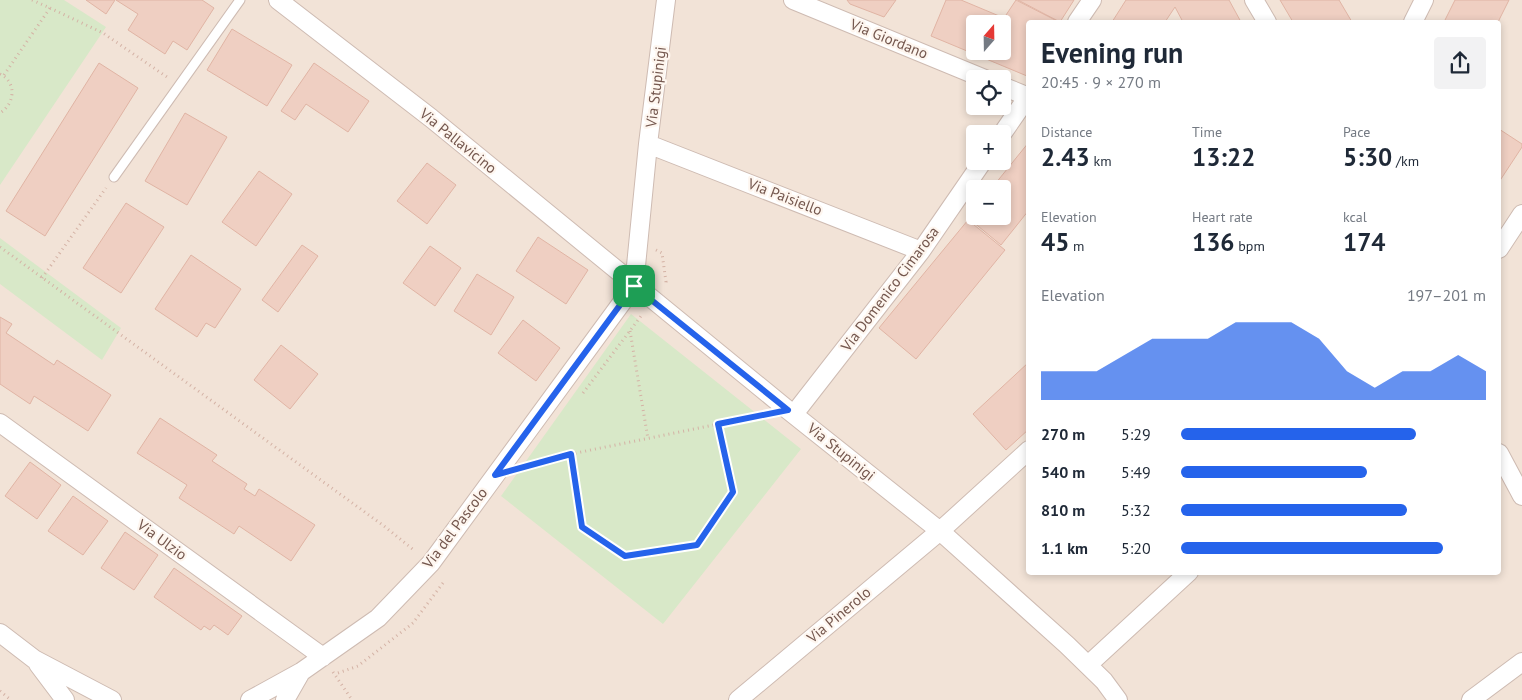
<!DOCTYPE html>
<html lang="en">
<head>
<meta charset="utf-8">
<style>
	body { margin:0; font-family:"PT Sans",sans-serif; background:#f2f2f3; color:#1f2937; height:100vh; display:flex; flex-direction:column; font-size:19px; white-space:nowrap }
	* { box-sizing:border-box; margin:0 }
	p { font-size:16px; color:#747a83 }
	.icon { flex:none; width:28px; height:28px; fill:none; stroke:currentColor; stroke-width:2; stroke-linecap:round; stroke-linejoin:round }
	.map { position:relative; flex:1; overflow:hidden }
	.details { position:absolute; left:1026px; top:20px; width:475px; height:555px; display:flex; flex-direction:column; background:#fff; border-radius:5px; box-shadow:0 2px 8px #0003 }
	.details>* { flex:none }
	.needle { width:32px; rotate:20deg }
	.controls { position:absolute; left:966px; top:15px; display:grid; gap:10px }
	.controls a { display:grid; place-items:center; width:45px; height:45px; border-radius:5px; background:#fff; box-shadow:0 2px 8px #0003; font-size:25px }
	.pin { position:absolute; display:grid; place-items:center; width:42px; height:42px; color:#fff; margin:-21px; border-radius:10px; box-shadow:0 2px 8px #0006 }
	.round { display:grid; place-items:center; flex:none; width:52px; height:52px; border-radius:5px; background:#f2f2f3 }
	.headline { display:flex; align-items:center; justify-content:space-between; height:85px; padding:0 15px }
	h1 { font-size:28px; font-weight:700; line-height:38px }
	.stats { display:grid; grid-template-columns:repeat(3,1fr); gap:8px; height:85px; padding:5px 15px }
	.stats div { display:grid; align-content:center }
	.stats b { font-size:25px; font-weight:700 }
	.stats small { font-size:14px; font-weight:400 }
	.stats p { font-size:14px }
	.chart { height:140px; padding:10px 15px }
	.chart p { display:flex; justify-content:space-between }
	.chart svg { width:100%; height:90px; margin-top:5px; fill:#2563eb; opacity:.7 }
	ul { padding:0 15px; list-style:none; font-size:16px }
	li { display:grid; grid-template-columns:80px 60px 1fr; align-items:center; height:38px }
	li i { height:12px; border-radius:6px; background:#2563eb }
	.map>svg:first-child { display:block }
	.residential { fill:#f2e3d7; fill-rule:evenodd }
	.green { fill:#d8e8c8 }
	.building { fill:#efcfc2; stroke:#e0b4a4; fill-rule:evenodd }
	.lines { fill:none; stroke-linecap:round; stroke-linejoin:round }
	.service-casing { stroke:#cebbb2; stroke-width:11 }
	.minor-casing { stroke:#cebbb2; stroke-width:20 }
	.path { stroke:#d4b2a5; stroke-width:3; stroke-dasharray:1 4; stroke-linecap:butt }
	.service { stroke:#fff; stroke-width:9 }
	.minor { stroke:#fff; stroke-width:18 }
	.route-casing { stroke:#fff; stroke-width:10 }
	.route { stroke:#2563eb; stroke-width:6 }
	.labels { text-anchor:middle; stroke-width:4.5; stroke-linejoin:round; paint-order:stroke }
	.street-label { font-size:15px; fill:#74574e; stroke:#fef6ef }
</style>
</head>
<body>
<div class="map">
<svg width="1522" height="700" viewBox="0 0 1522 700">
	<rect width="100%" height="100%" fill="#fbf2e9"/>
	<!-- residential -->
	<path class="residential" d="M0,0H1522V700H0ZM1029,22H1499V572H1029ZM975,24H1002V51H975ZM975,79H1002V106H975ZM975,134H1002V161H975ZM975,189H1002V216H975Z"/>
	<!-- green -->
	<path class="green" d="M0,0H64L106,27L0,185Z
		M0,238L121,328L102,360L0,284Z
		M631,314L801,449L663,624L501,496Z"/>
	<!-- building -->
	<path class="building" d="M86,0H115L106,14Z
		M116,0H202L214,8L187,50L173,41L165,54L128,30L138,14Z
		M847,0H896L884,17L850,4Z
		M946,0H961L1004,18L1016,0L1059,22H1029V74L1027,76L931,36ZM975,24H1002V51H975Z
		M1018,0H1074L1060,22Z
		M1126,0H1229L1241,22H1183L1175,7L1165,22H1112Z
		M1280,0H1339L1352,22H1293Z
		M1455,0H1509L1498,22H1444Z
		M232,29L292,65L267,106L207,70Z
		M99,63L138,88L45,236L6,211Z
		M314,63L369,101L348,132L306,104L295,120L281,111Z
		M185,113L227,137L187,205L145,181Z
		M1499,129L1522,144V147L1499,182Z
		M1029,142V210L1001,245L967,217L975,208V216H1002V189H991Z
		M427,163L456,185L427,224L397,201Z
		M259,171L292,194L256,246L222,222Z
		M126,203L164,227L121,293L83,268Z
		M968,220L1005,250L916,359L879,328Z
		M538,237L588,270L566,304L516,271Z
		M302,245L318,256L278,312L262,300Z
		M430,246L461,268L435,306L403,283Z
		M191,255L241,289L215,328L206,323L197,337L155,309Z
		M477,274L514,297L491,335L454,311Z
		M0,317L12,324L6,333L54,365L57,360L111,395L88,431L34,396L30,404L0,384Z
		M523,320L560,348L536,381L498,353Z
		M281,345L318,374L290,409L254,380Z
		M1029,362V429L1006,450L973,414Z
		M160,418L217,455L212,461L247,484L244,489L255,496L259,489L315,525L291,561L239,526L234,534L179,498L187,485L137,453Z
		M30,462L61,485L37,519L5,496Z
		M73,496L108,521L83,555L48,531Z
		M125,532L158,555L134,590L101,568Z
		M174,568L242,616L228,635L214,625L210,630L204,626L201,630L154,597Z"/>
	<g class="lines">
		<!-- service casing -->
		<g class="service-casing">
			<path id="service" d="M114,177L240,0"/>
		</g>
		<!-- minor casing -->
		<g class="minor-casing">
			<path id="minor" d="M278,0L431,118L788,410L940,531L1067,645L1104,681L1118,700
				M793,0L985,79
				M1254,0L1267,22
				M1077,22L1092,0
				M1413,22L1424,0
				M1002,86L1029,97
				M1002,134L1029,95
				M648,144L921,251
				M1499,249L1522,214
				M634,286L648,144L666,0
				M794,414L921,251L983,161
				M0,423L323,657
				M1499,453L1522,496
				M0,633L34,659L112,700
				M38,664L65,700
				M1088,665L1189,572
				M250,700L301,672L378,618L431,563L634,286
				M285,700L301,672
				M738,700L940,531L1029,450
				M1471,700L1522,662"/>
		</g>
		<!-- path -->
		<path class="path" d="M50,8L103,33L167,77
			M0,74C17,82 15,104 0,113
			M4,75L50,8L32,0
			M0,247L384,526L415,551
			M656,250L662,253L666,282L664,285
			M42,278L106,188
			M630,331L648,439
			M583,393L641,316
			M571,454L582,527L625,556L697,545L733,492L718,424
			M527,466L571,454L763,415
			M333,672L352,700
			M338,673L358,666L413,623L443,583
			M0,691L11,700"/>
		<!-- service -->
		<use href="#service" class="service"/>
		<!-- minor -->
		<use href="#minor" class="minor"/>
	</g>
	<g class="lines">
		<!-- route casing -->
		<g class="route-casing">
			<path id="route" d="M634,286L788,410L718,424L733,492L697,545L625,556L582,527L571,454L495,475Z"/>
		</g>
		<!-- route -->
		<use href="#route" class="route"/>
	</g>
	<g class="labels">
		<!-- street labels -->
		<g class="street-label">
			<text transform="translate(889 39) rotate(22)" y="5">Via Giordano</text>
			<text transform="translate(656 87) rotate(-83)" y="5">Via Stupinigi</text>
			<text transform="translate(458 141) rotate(39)" y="5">Via Pallavicino</text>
			<text transform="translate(785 197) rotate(21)" y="5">Via Paisiello</text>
			<text transform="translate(890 289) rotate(-53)" y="5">Via Domenico Cimarosa</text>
			<text transform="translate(841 452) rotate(39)" y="5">Via Stupinigi</text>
			<text transform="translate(455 528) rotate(-53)" y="5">Via del Pascolo</text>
			<text transform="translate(162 540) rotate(36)" y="5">Via Ulzio</text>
			<text transform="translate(839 615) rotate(-40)" y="5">Via Pinerolo</text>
		</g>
	</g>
</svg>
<div class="controls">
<a><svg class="needle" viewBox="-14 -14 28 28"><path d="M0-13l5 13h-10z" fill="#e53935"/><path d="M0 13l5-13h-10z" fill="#747a83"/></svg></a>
<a><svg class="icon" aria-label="locate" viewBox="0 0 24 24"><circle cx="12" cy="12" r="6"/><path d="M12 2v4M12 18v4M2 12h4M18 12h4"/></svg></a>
<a>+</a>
<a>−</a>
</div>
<div class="pin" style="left:634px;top:286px;background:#1e9e55"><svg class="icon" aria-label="arrive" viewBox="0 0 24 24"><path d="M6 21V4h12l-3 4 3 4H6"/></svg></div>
<section class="details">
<div class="headline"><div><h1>Evening run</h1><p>20:45 · 9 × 270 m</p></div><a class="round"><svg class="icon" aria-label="share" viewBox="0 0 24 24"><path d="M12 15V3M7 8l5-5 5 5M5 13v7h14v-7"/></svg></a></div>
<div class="stats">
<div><p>Distance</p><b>2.43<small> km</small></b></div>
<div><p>Time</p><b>13:22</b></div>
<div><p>Pace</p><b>5:30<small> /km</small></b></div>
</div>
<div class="stats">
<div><p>Elevation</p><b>45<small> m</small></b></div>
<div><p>Heart rate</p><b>136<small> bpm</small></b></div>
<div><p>kcal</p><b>174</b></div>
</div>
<div class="chart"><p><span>Elevation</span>197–201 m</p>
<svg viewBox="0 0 160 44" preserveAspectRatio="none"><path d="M0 44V30L10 30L20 30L30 22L40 14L50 14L60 14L70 6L80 6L90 6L100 14L110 30L120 38L130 30L140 30L150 22L160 30V44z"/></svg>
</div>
<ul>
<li><b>270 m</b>5:29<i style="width:77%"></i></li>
<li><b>540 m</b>5:49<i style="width:61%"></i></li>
<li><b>810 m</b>5:32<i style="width:74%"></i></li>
<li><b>1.1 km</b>5:20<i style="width:86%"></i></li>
</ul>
</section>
</div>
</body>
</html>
